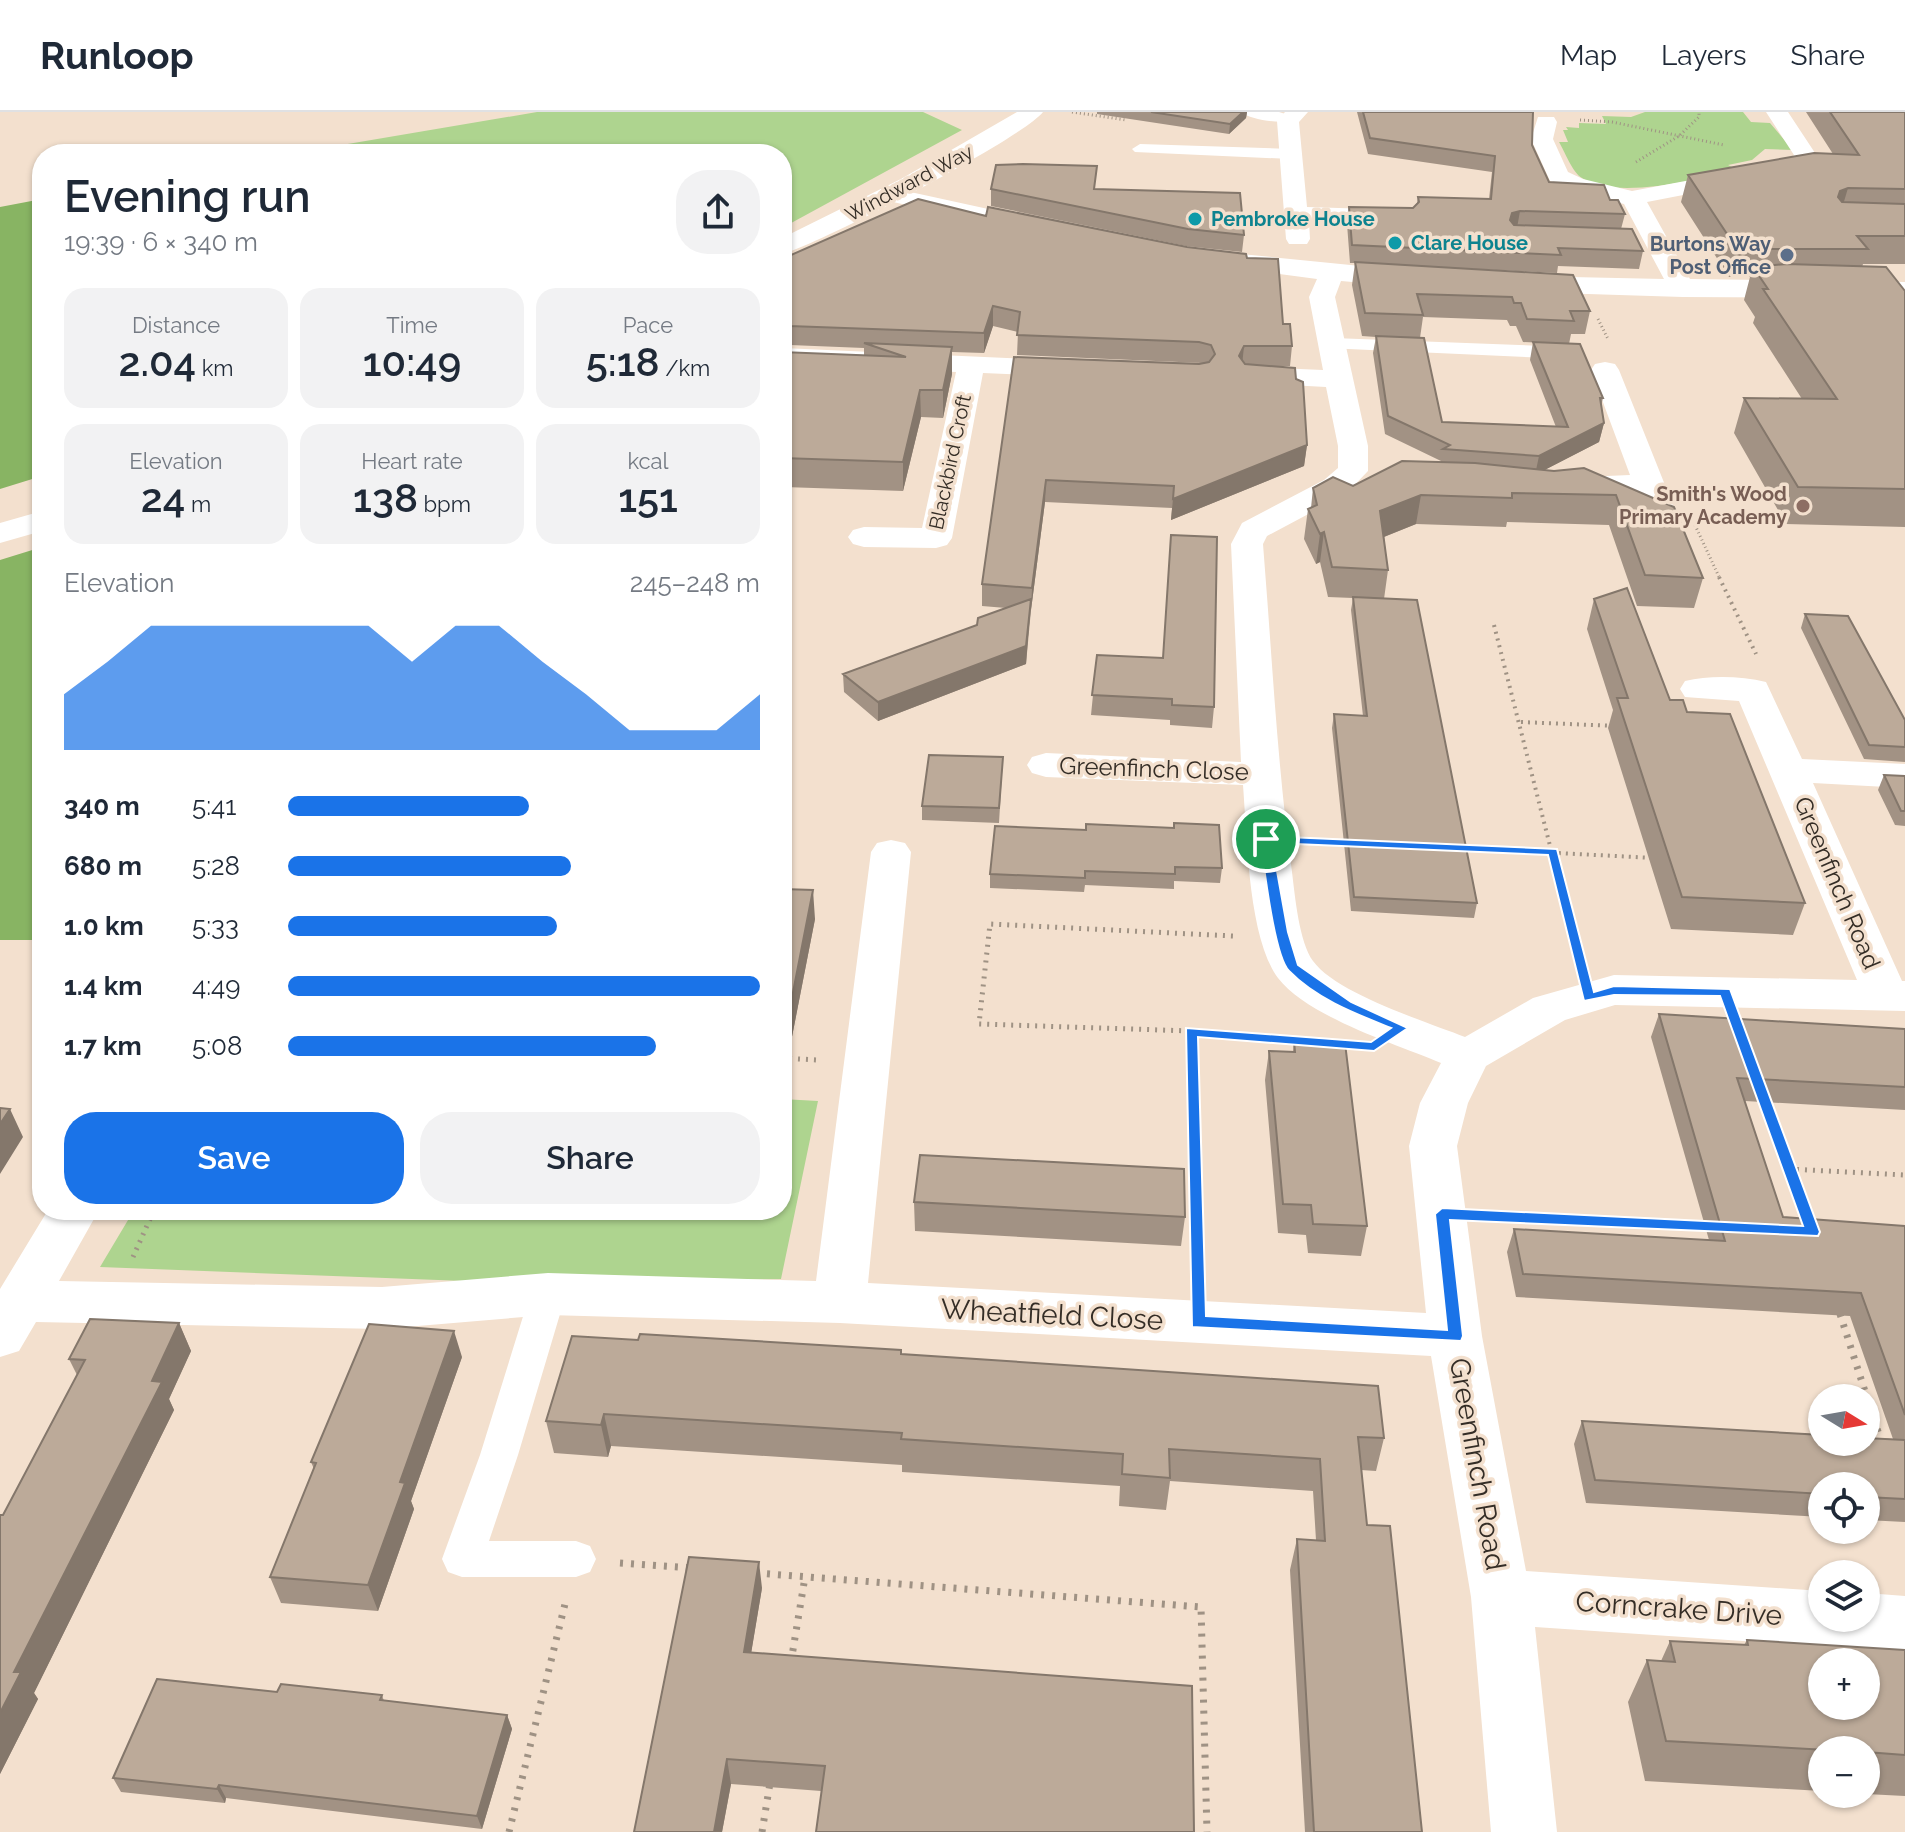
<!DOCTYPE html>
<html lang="en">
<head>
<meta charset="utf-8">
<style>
	body { margin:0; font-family:Raleway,sans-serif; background:#f2f2f3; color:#1f2937; height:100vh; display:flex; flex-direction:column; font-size:30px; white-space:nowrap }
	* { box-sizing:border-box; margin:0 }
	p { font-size:26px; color:#747a83 }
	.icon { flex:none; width:44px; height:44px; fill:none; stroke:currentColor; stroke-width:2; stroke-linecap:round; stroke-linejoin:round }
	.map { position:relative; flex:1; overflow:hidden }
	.side { position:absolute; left:32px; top:32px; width:760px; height:1076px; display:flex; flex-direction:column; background:#fff; border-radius:32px; box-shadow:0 2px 6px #0004 }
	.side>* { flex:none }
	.needle { width:52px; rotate:101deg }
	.controls { position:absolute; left:1808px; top:1272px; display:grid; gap:16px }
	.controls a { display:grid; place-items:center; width:72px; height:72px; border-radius:50%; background:#fff; box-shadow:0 2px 6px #0004; font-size:40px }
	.pin { position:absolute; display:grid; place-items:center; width:68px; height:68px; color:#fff; margin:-34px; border:4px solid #fff; border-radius:50%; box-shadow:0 2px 8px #0007 }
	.round { display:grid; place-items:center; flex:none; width:84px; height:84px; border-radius:32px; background:#f2f2f3 }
	.summary { display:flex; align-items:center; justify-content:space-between; height:136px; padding:0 32px }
	h1 { font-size:44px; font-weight:600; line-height:60px }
	.figures { display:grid; grid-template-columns:repeat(3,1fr); gap:12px; height:136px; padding:8px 32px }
	.figures div { display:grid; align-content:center; border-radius:20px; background:#f2f2f3; text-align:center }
	.figures b { font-size:40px; font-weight:600 }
	.figures small { font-size:22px; font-weight:400 }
	.figures p { font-size:22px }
	.chart { height:224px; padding:16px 32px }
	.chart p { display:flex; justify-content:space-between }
	.chart svg { width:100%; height:144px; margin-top:8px; fill:#1a73e8; opacity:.7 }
	.action { display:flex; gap:16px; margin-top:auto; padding:16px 32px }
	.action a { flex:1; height:92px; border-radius:32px; background:#1a73e8; color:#fff; font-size:32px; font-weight:600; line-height:92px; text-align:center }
	.action a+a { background:#f2f2f3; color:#1f2937 }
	ul { padding:0 32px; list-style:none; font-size:26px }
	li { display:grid; grid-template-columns:128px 96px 1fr; align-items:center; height:60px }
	li i { height:20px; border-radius:10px; background:#1a73e8 }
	header { display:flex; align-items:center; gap:48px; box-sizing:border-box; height:112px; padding:0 40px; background:#fff; border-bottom:2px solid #e0e1e3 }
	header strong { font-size:38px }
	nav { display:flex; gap:44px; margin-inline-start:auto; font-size:28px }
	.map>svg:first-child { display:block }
	.green { fill:#aed48f }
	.forest { fill:#88b463 }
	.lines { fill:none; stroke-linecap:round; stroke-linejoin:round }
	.path-far3 { stroke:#9f9284; stroke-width:3; stroke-dasharray:1 3; stroke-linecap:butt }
	.path-far2 { stroke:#9f9284; stroke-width:4; stroke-dasharray:2 5; stroke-linecap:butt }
	.path-far1 { stroke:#9f9284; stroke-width:5; stroke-dasharray:2 6; stroke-linecap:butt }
	.path { stroke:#9f9284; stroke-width:7; stroke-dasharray:3 8; stroke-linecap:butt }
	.service { fill:#fff; fill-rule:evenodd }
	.minor { fill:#fff; fill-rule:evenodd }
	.tertiary { fill:#fff; fill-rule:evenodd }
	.wall { fill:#a29284 }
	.shaded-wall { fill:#84776b }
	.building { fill:#bcaa99; stroke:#84776b; stroke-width:2; fill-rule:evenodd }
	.route { fill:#1a73e8; stroke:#fff; stroke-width:2; fill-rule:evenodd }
	.culture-dot { fill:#0f9aa8; stroke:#f3e0ce; stroke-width:3 }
	.service-dot { fill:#5c6f8a; stroke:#f3e0ce; stroke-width:3 }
	.education-dot { fill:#8d6e63; stroke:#f3e0ce; stroke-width:3 }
	.labels { text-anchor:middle; stroke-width:7; stroke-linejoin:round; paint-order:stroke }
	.far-street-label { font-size:20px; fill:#342d26; stroke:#f3e0ce }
	.far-culture-label { font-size:20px; font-weight:bold; fill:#0d838f; stroke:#f3e0ce; text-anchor:start }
	.far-service-label { font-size:20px; font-weight:bold; fill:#4e5e75; stroke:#f3e0ce; text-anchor:end }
	.far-education-label { font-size:20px; font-weight:bold; fill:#785e54; stroke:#f3e0ce; text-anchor:end }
	.street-label { font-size:24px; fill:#342d26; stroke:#f3e0ce }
	.near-street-label { font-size:28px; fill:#342d26; stroke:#f3e0ce }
</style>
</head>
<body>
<header>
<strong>Runloop</strong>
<nav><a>Map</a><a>Layers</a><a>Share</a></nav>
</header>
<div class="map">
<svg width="1905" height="1720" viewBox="0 0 1905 1720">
	<rect width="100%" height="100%" fill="#f3e0ce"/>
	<!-- green -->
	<path class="green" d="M537,0H923L962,18L782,116V42H345L330,35Z
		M1645,0H1743L1751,10L1770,11L1793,38L1765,37L1752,48L1728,53L1740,59C1702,66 1616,89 1582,66C1572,60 1565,40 1559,30H1568L1563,18H1568L1566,15L1579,16V11L1606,12L1602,4L1631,5Z
		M782,987L818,989L781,1167L491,1170L100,1155L134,1098H782Z"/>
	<!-- forest -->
	<path class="forest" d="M42,87V364L0,377V95Z
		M42,435V828H0V448Z"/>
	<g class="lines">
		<!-- path-far3 -->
		<path class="path-far3" d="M1072,0L1126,8
			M1580,8L1612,10L1724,33
			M1636,50L1679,24L1699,5V0
			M1598,207L1608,227
			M1695,413L1720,467"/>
		<!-- path-far2 -->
		<path class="path-far2" d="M1719,465L1756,542
			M1494,513L1565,793
			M1521,610L1616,614
			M1313,730L1351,731
			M1461,736L1654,746"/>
		<!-- path-far1 -->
		<path class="path-far1" d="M1564,791L1578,845
			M1191,919L1318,930
			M782,946L818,948
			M1763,985L1809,1111
			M1789,1057L1905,1063
			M1491,1104L1709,1115
			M133,1145L154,1098
			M1197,1165L1191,919L979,912L990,812L1233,824
			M1838,1197L1840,1204"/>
		<!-- path -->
		<path class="path" d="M1840,1202L1882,1332
			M620,1451L694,1456
			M756,1461L1201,1495L1207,1720
			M791,1550L805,1465
			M509,1720L565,1492
			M762,1720L770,1671"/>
		<!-- service -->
		<path class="service" d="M1240,0H1279L1298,6C1287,14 1251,8 1240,0Z
			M1140,32L1291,37L1299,42L1291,47L1135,40L1132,37Z
			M1333,226L1571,235L1580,241L1571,247L1326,236L1324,232L1326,228Z
			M548,1168L561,1172L566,1182L518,1343L489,1429H576L590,1434L596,1447L590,1460L576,1465H462L448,1460L442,1447L480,1343L530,1182L535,1172Z"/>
		<!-- minor -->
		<path class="minor" d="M1285,0H1308L1299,10L1307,95L1402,98L1410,100L1414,105L1410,110L1309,109L1310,127L1307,132H1289L1286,127L1277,9Z
			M1766,0H1788L1817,44L1802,60L1647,90L1690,167L1905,170V186L1683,185L1520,180L1511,177L1507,172L1511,167L1520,164L1664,167L1624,92L1567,77L1550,69L1531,27L1538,5H1554L1557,10L1553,27L1568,60L1583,67L1632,79L1787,50L1794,43Z
			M892,76L1043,109L1052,111L1055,116L1052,121L1043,123L884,88L880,83L884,78Z
			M1221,140L1411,159L1420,162L1424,167L1420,172L1411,175L1341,169L1335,185L1368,334V359L1346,382L1267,424L1263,432C1272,542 1277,652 1292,760C1295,784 1299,830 1313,849C1337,882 1427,910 1465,925L1533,886L1614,863L1857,868L1739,589L1685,585L1680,577L1685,569C1710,563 1741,564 1766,570L1802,647L1905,652V676L1813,671L1902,869H1905V899L1615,893L1565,908L1486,954L1468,991L1457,1034L1482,1224L1526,1459L1822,1479V1506H1866V1481L1905,1484V1540L1535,1515L1557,1720H1491L1471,1485L1431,1244L840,1211L548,1203L382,1217L36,1210L19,1239L0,1245V1177L48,1098H99L59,1169L382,1175L548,1161L816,1169L871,740L877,731L891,728L905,731L911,740L868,1171L1426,1201L1409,1034L1420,991L1441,951C1396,932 1308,905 1278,866C1248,826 1247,723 1243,673L1046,665L1032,661L1027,653L1032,645L1046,641L1241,650L1231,432L1242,411L1324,368L1338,356V334L1326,275L1253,271L1243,269L1239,263L1243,257L1253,255L1323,258L1309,185L1317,167L1212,153L1208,148L1212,143Z
			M782,236L1071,249L1081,251L1085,257L1081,263L1071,265L983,261L952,426L947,433L936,436L864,435L853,432L848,425L853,418L864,415L922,416L956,260L782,252Z
			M1605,250L1615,252L1619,258L1675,398L1670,405L1659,408L1648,405L1637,382C1612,381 1570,387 1549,382L1544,375L1549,368L1560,366L1630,363L1591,258L1595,252Z"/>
		<!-- tertiary -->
		<path class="tertiary" d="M1017,0H1043C1023,26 818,133 782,142V126L901,67Z
			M42,399V419L0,431V411Z"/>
	</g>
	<!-- wall -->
	<path class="wall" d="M1097,0H1247L1246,6L1229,22L1097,2Z
		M1357,0H1533L1532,33L1549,70L1610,88L1625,102L1621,117L1643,139L1639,157L1558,154L1557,161L1436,155L1590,199L1585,222H1571L1569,232L1523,230L1516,214H1510L1507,208L1423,205L1420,226L1442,310L1556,315L1530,248L1533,230L1603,286L1601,294L1604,311L1599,330L1544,358L1674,395L1703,466L1694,496L1637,494L1609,413L1507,410L1506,415L1416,412L1384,425L1388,458L1384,487L1477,791L1474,806L1351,799L1332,616L1334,602L1363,604L1351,498L1353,486L1328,485L1320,450L1316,452L1304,427L1308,397L1311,396L1313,376L1353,374L1441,350V349L1385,322L1373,241L1376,225L1362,224L1352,173L1355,151H1350L1347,112L1349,95L1413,96L1417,91L1418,85L1489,87L1492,60L1368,42Z
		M1806,0H1905V152H1863L1862,155L1905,179V415L1786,412L1734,321L1744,286L1802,287L1753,211L1755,205L1744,188L1750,165H1729L1681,90L1688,63L1833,42Z
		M991,77H1095L1244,123L1242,140L1186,134L991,94Z
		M986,104L1247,146L1283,212L1292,234L1290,254H1270L1307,333L1304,354L1171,408L1172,396L1045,390L1031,498L1026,552L878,609L844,580L843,562L977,513L1006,496L982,494V472L1014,245L1202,251L1017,243L1018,220L993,214L984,241L952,240V262L943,306L921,305L903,379L784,375L782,378V240L864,243V236L790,233L782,231V147Z
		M1594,487L1670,588L1687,600L1805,791L1793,823L1671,817L1608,616L1613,598L1587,517Z
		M1805,502L1905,608V650L1864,647L1801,516Z
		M1097,543L1214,595L1212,616L1170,613V608L1091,603Z
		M1003,645L999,711L922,708V694Z
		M1884,663L1905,664V714L1895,713L1878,678Z
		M995,714L1222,756L1220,771L1174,769V777L1085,773L1084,780L990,776V762Z
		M782,777L815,807L789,940H782Z
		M1659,902L1905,917V998L1745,989L1783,1105L1905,1114V1410L1866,1408V1374H1822V1405L1586,1391L1574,1332L1582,1309L1893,1327L1850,1204L1516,1185L1507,1140L1514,1117L1709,1128L1651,925Z
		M1294,929L1367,1114L1361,1144L1308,1141L1306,1123L1278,1121L1265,968L1269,939L1293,940Z
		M914,1090L1185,1105L1181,1134L915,1119Z
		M179,1211L191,1239L169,1287L174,1298L34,1581L38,1587L0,1662L3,1403L77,1263L69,1247Z
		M638,1228L901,1242L1384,1326L1376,1359L1361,1358L1367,1413L1422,1720H1305L1290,1458L1297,1427L1316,1428L1313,1379L1170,1369L1166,1398L1119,1394L1120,1374L902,1360V1353L611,1334L608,1345L554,1341L546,1309Z
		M462,1245L411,1389L414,1397L378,1499L281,1491L270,1465L314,1357L311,1350Z
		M762,1476L751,1541L1192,1574L821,1679L731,1672L722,1720H634Z
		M1747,1528L1905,1538V1684L1866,1682V1638H1822V1679L1645,1669L1628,1590L1647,1548L1661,1549L1670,1529L1744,1533Z
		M277,1580L382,1583L384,1589L507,1603L512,1617L482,1717L226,1686L225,1691L121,1680L113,1666Z"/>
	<!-- shaded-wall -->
	<path class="shaded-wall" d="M1243,0H1247L1246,6L1229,22L1230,12Z
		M1848,76L1840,103L1832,106L1840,79Z
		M1520,99L1517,116L1506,125L1512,101Z
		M993,194V214L984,241V221Z
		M1244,234L1242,254L1239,244Z
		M952,235V262L943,306V278Z
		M920,278L921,305L903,379V350Z
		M1604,311L1599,330L1535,363L1539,344Z
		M1307,333L1304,354L1171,408L1173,387Z
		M782,346L784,375L783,378L782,358Z
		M1046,368L1045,390L1031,498L1032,476Z
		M1421,383L1416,412L1376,428L1380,399Z
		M1324,420L1320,450L1316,452L1320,422Z
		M1031,487L1026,552L878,609V590Z
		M813,778L815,807L789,940L787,911Z
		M10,997L23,1025L0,1062V1012Z
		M179,1211L191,1239L169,1287L174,1298L34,1581L38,1587L0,1662V1601L14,1560Z
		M454,1219L462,1245L411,1389L414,1397L378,1499L368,1473L400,1370Z
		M604,1302L611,1334L608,1345L601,1313Z
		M759,1450L762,1476L747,1566L744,1540Z
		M507,1603L512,1617L482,1717L477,1704Z
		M727,1647L731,1672L722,1720H714Z
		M219,1673L226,1686L225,1691L217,1677Z"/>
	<!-- building -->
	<path class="building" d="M1151,0H1243L1230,12Z
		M1363,0H1533L1532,33L1549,70L1604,73L1610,88H1618L1625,102L1520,99L1512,101L1510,108L1514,113L1632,117L1643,139L1558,136L1561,143L1352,133L1349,95L1413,96L1419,90L1418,85L1491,87L1495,44L1370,26Z
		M1830,0H1905V77L1848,76L1840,79L1838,85L1842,90L1905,92V124H1857L1868,137H1737L1688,63L1814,41L1859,43Z
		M1023,52L1097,54L1094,77L1240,81L1244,123L1188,117L991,77L996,53Z
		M918,87L986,104L988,95L1187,135L1246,142L1247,146L1278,147L1283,212H1290L1292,234H1244L1239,244L1245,252L1295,256L1296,267L1303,270L1307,333L1173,387L1174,374L1046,368L1032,476L982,472L1014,245L1199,252L1209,250L1215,242L1211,233L1199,230L1017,223L1020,200L993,194L984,221L789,214L782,211V147Z
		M1355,150L1573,163L1590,199H1570L1574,209L1527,207L1521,191H1514L1512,185L1417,182L1423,203L1365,201Z
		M1787,152L1886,155L1905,179V377L1798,375L1744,286L1837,287L1763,177H1768L1753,155Z
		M1376,224L1424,226L1442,310L1568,315L1533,230L1580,232L1603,286H1600L1604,311L1539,344L1443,337L1450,333L1388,304Z
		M864,231L952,235L943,278H920L903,350L782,346V348V240L906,245Z
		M1402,349L1475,351L1554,359L1584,356L1674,395L1703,466L1645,463L1616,383L1512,381V386L1421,383L1380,399L1388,458L1332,455L1324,420L1320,422L1308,397L1317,393L1313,376L1333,365L1353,374Z
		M1171,423L1217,425L1214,595L1172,593V587L1092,583L1097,543L1163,546Z
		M1627,476L1670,588H1683L1687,600L1730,602L1805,791L1682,785L1617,586H1628L1594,487Z
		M1353,485L1417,488L1477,791L1354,785L1334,602L1367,604Z
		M1031,487L1026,534L878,590L843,562L977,513L978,506Z
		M1805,502L1848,504L1905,608V635L1869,633Z
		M929,643L1003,645L999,696L922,694Z
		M1884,663L1905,664V699H1901Z
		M1174,711L1219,713L1222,756L1175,755V762L1085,759V766L990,762L995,714L1086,718V712L1174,716Z
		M782,777L813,778L787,911L782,910Z
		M1659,902L1905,917V975L1737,966L1783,1105L1905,1114V1303L1861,1181L1523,1162L1514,1117L1725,1129Z
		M1294,929L1345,931L1367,1114L1313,1112L1311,1093L1283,1092L1269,939L1295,940Z
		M0,996L10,997L0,1012Z
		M920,1043L1184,1057L1185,1105L914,1090Z
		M90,1207L179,1211L152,1269L162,1270L14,1560H21L0,1601V1403H3L85,1248L69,1247Z
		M369,1212L454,1219L400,1370L405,1371L368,1473L270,1465L316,1351L311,1350Z
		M640,1222L901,1238V1242L1378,1274L1384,1326L1358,1325L1367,1413L1390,1414L1422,1720H1314L1297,1427L1325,1429L1320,1347L1169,1337L1170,1366L1122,1362L1123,1342L901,1327L902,1321L604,1302L601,1313L546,1309L572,1224L638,1228Z
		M1582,1309L1822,1323V1330H1866V1326L1905,1328V1387L1866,1385V1374H1822V1382L1595,1368Z
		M689,1445L759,1450L744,1540L1192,1574L1194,1720H816L825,1654L727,1647L714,1720H634Z
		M1747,1528L1905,1538V1643L1866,1640V1638H1827L1666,1629L1647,1548L1675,1550L1670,1529L1748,1533ZM1822,1550H1866V1594H1822Z
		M157,1567L277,1580L281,1572L382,1583L380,1588L507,1603L477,1704L219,1673L217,1677L113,1666Z"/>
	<!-- route -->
	<path class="route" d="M1266,724L1557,737L1594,880L1614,874L1730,877L1820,1120L1818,1124L1450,1108L1463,1224L1461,1229L1192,1215L1186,916L1371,930L1391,916C1356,902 1316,887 1289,859C1274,844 1264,753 1260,727ZM1272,731L1548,743L1584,889L1614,883L1720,884L1803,1114L1442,1096L1435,1102L1447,1218L1206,1204L1198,925L1374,939L1408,916L1351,890L1298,853L1288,820Z"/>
	<!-- markers -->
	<g class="culture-dot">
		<circle cx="1195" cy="107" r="8"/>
		<circle cx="1395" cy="131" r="8"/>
	</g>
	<circle class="service-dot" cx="1787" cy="143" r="8"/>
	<circle class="education-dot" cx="1803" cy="394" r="8"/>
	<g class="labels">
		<!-- far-street labels -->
		<g class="far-street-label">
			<text transform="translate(909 71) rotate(-28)" y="7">Windward Way</text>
			<text transform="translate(950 350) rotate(-78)" y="7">Blackbird Croft</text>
		</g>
		<!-- far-culture labels -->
		<g class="far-culture-label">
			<text x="1211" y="114">Pembroke House</text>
			<text x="1411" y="138">Clare House</text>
		</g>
		<!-- far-service labels -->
		<g class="far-service-label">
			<text x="1771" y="139">Burtons Way<tspan x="1771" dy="23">Post Office</tspan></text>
		</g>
		<!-- far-education labels -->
		<g class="far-education-label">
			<text x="1787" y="389">Smith's Wood<tspan x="1787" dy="23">Primary Academy</tspan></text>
		</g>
		<!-- street labels -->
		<g class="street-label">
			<text transform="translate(1154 657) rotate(2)" y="8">Greenfinch Close</text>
			<text transform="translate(1837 771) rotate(67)" y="8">Greenfinch Road</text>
		</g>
		<!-- near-street labels -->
		<g class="near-street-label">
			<text transform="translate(1052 1202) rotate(3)" y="10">Wheatfield Close</text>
			<text transform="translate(1478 1352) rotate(80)" y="10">Greenfinch Road</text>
			<text transform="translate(1679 1496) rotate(4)" y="10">Corncrake Drive</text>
		</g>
	</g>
</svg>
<div class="controls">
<a><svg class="needle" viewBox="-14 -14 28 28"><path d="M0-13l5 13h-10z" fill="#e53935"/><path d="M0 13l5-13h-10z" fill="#747a83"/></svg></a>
<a><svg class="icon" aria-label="locate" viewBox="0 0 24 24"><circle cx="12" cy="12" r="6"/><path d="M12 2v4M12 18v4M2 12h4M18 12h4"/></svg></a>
<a><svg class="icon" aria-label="layers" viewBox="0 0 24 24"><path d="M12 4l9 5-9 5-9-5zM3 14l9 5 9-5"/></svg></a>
<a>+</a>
<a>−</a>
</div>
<div class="pin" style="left:1266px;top:727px;background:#1e9e55"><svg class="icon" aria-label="arrive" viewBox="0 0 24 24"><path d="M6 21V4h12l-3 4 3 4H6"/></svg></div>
<section class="side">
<div class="summary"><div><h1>Evening run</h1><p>19:39 · 6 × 340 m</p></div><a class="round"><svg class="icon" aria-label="share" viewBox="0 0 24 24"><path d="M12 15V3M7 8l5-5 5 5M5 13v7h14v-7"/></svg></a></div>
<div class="figures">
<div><p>Distance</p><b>2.04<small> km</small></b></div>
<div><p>Time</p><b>10:49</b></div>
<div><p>Pace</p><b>5:18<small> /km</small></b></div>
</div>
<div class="figures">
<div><p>Elevation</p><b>24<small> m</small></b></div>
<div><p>Heart rate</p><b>138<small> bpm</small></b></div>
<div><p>kcal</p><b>151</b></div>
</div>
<div class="chart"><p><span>Elevation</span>245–248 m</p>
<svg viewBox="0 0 160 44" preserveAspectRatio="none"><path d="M0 44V27L10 17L20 6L30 6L40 6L50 6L60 6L70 6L80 17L90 6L100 6L110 17L120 27L130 38L140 38L150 38L160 27V44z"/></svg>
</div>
<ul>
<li><b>340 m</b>5:41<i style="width:51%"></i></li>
<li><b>680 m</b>5:28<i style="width:60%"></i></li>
<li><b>1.0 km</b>5:33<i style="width:57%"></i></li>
<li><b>1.4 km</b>4:49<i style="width:100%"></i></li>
<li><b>1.7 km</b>5:08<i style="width:78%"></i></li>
</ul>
<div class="action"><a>Save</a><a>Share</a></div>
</section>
</div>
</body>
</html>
